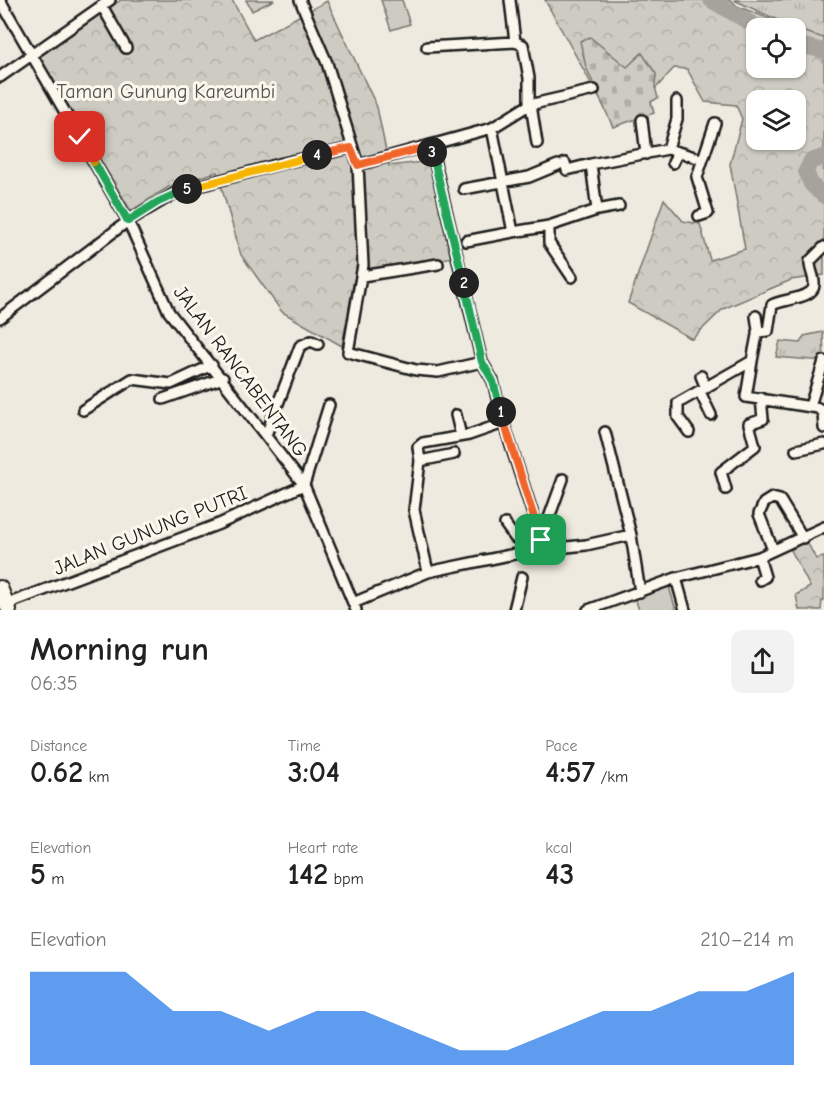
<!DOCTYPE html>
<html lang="en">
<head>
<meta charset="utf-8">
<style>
	body { margin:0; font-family:"Comic Neue",sans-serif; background:#f2f2f2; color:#222; height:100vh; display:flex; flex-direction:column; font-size:22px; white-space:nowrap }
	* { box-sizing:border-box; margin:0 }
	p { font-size:20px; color:#767676 }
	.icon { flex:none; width:33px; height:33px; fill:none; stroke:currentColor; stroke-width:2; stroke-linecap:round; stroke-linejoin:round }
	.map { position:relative; height:610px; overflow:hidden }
	.side { display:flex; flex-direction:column; background:#fff; flex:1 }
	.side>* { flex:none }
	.buttons { position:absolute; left:746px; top:18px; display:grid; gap:12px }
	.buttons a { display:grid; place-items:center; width:60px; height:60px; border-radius:12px; background:#fff; box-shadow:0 2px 4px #0004; font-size:30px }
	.pin { position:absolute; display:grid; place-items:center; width:51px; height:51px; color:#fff; margin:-26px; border-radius:12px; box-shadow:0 3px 9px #0006 }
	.km { position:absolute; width:30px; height:30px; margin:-15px; border-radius:50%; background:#222; color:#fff; font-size:16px; line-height:30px; text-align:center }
	.round { display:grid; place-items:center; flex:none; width:63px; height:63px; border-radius:12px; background:#f2f2f2 }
	.head { display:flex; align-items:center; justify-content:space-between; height:102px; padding:0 30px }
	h1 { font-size:33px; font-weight:600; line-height:45px }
	.metrics { display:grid; grid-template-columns:repeat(3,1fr); gap:9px; height:102px; padding:6px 30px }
	.metrics div { display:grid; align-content:center }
	.metrics b { font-size:30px; font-weight:600 }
	.metrics small { font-size:16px; font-weight:400 }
	.metrics p { font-size:16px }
	.chart { height:168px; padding:12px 30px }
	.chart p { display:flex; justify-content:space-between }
	.chart svg { width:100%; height:108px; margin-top:6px; fill:#1a73e8; opacity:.7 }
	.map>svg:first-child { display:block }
	.grass { fill:url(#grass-tufts); stroke:#75746f; stroke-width:1.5 }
	.forest { fill:url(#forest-crowns); stroke:#75746f; stroke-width:1.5; fill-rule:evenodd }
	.cemetery { fill:url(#cemetery-stones); stroke:#75746f; stroke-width:1.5 }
	.pitch { fill:#ceccc2; stroke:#75746f; stroke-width:1.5 }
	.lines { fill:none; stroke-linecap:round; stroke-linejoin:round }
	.river { stroke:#a6a39d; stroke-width:16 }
	.street-casing { stroke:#1c1c1c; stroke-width:14 }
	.secondary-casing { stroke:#1c1c1c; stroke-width:18 }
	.street { stroke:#fbf7ec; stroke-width:9 }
	.secondary { stroke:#fbf7ec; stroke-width:14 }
	.split-1-casing { stroke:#fff; stroke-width:12 }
	.split-2-casing { stroke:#fff; stroke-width:12 }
	.split-3-casing { stroke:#fff; stroke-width:12 }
	.split-4-casing { stroke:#fff; stroke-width:12 }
	.split-5-casing { stroke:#fff; stroke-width:12 }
	.split-6-casing { stroke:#fff; stroke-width:12 }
	.split-7-casing { stroke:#fff; stroke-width:12 }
	.split-1 { stroke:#f0652b; stroke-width:8 }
	.split-2 { stroke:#22a559; stroke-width:8 }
	.split-3 { stroke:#22a559; stroke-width:8 }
	.split-4 { stroke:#f0652b; stroke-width:8 }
	.split-5 { stroke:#f5b400; stroke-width:8 }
	.split-6 { stroke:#22a559; stroke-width:8 }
	.split-7 { stroke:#f5b400; stroke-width:8 }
	.labels { text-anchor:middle; stroke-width:6; stroke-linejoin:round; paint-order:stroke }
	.park-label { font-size:20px; fill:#51514e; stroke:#fbf7ec }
	.street-label { font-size:20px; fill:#1c1c1c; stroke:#fbf7ec }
</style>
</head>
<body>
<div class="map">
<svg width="824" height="610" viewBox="0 0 824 610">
	<defs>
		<pattern id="grass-tufts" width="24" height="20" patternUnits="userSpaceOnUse" patternTransform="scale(1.5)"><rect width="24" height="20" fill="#ceccc2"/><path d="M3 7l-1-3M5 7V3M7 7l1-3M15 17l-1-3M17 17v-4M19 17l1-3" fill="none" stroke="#b0afa6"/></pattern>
		<pattern id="forest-crowns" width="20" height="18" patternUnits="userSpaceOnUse" patternTransform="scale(1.5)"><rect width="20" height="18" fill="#ceccc2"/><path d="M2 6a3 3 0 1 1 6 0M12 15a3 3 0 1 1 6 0" fill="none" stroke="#b0afa6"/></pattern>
		<pattern id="cemetery-stones" width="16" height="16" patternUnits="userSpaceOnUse" patternTransform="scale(1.5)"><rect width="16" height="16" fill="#ceccc2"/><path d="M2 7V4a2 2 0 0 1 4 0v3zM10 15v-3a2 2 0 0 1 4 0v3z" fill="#b0afa6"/></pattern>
	</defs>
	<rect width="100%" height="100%" fill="#eeeadf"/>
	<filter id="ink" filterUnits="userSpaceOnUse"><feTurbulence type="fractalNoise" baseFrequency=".0167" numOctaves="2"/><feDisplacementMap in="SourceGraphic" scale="12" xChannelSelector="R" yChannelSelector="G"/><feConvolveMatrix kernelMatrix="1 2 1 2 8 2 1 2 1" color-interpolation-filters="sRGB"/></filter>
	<g filter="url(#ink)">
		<!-- grass -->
		<path class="grass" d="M734,0H824V38H817Z
			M823,332L824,361L776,357L780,341L800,343L804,336Z"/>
		<!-- forest -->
		<path class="forest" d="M121,0H232L254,40L327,1L377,107L389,166L430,161L452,257L354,280L342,346L282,312L241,255L217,172L170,186L131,211L38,56Z
			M246,0H274L252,11Z
			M545,0H731L737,6L793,28H756V68H795V29L824,38V275L791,280L723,309L692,339L628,303L664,199L683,221L700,224L710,260L745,249L730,164L742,119L736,105L705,102L687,69L674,68L648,97L613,123ZM756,100H795V140H756Z
			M806,540L816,559L824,557V601H822L821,610H799L796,595L810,587L791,550Z"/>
		<!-- cemetery -->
		<path class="cemetery" d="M590,37L627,67L642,53L656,74L655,87L658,98L651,102L654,113L613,127L586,67L580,41Z"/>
		<!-- pitch -->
		<path class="pitch" d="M381,0H402L410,24L391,30Z
			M669,587L676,610H639L635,598Z"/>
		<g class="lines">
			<!-- river -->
			<path class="river" d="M711,0L759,28
				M795,44L824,51
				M824,157L811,161L806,171L811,184L824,196"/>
			<!-- street casing -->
			<g class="street-casing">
				<path id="street" d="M0,0L128,221L169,312L304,485L356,610
					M300,0L327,63L358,165L363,265L348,352L416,370L438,372L482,362
					M510,0L515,42
					M102,6L126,48
					M427,47L515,42L523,45L529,78V105
					M0,77L110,0
					M531,105L537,143
					M642,120L646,154
					M431,146L482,362L493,381L503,424
					M668,149L677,119V101
					M565,163L567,170L591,164
					M673,163L678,152
					M358,165L492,128L529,105L594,90
					M464,189L529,177L558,165
					M597,210L619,206
					M699,216L708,213L697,177L715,123
					M549,226V243L572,277
					M513,232L549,226L597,210L591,164L668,149L701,159
					M466,241L513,232L492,128
					M362,276L438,264
					M0,318L128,221L177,192L283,163L351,148
					M757,332L768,331L772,305C781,299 814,299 814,285C815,277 809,269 810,261L824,247
					M752,361L758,330L756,316
					M701,376L706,388
					M700,392L711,415
					M163,399L223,378
					M810,406L824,361
					M83,410L132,379L171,384L212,365
					M456,415L461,436
					M605,432L631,535L640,592
					M689,432L678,417V403L752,361L746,397L818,408L823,413L824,428
					M266,435L300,346L311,341L318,344
					M796,450L824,444
					M420,461L454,454
					M726,489L721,472L755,446L749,424L763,419L761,398
					M505,524L515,538L526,542L529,551
					M541,540L563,479
					M773,550L759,514L764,503L772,498L780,500L803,538
					M759,557L765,577L760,580
					M428,572L414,510L420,461L418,447L423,443L469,435L501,424L505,427L544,549
					M676,578L685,610
					M353,603L428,572L529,551L586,545L631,535
					M7,604L219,524L304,485L329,405
					M514,610L522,577
					M588,610L676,578L759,557L824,527"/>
			</g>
			<!-- secondary casing -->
			<g class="secondary-casing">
				<path id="secondary" d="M0,588L9,610"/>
			</g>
			<!-- street -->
			<use href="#street" class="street"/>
			<!-- secondary -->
			<use href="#secondary" class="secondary"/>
		</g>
	</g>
	<g class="lines" filter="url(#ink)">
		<!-- split-1 casing -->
		<g class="split-1-casing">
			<path id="split-1" d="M501,412L541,540"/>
		</g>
		<!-- split-2 casing -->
		<g class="split-2-casing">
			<path id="split-2" d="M464,283L482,362L493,381L501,412"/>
		</g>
		<!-- split-3 casing -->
		<g class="split-3-casing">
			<path id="split-3" d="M432,152L464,283"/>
		</g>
		<!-- split-4 casing -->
		<g class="split-4-casing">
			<path id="split-4" d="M317,155L351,148L358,165L431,146L432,152"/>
		</g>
		<!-- split-5 casing -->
		<g class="split-5-casing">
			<path id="split-5" d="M187,189L317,155"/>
		</g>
		<!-- split-6 casing -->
		<g class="split-6-casing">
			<path id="split-6" d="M94,162L128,221L158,202L187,189"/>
		</g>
		<!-- split-7 casing -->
		<g class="split-7-casing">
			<path id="split-7" d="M80,137L94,162"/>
		</g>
		<!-- split-1 -->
		<use href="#split-1" class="split-1"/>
		<!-- split-2 -->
		<use href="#split-2" class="split-2"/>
		<!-- split-3 -->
		<use href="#split-3" class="split-3"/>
		<!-- split-4 -->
		<use href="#split-4" class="split-4"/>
		<!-- split-5 -->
		<use href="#split-5" class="split-5"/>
		<!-- split-6 -->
		<use href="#split-6" class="split-6"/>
		<!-- split-7 -->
		<use href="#split-7" class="split-7"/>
	</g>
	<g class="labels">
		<!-- park labels -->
		<g class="park-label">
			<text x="166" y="98">Taman Gunung Kareumbi</text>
		</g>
		<!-- street labels -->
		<g class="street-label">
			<text transform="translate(241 371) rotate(53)" y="7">JALAN RANCABENTANG</text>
			<text transform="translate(150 530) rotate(-22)" y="7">JALAN GUNUNG PUTRI</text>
		</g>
	</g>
</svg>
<div class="buttons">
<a><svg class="icon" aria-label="locate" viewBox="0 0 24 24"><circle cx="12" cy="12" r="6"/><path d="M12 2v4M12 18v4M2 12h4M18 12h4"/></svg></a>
<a><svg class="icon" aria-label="layers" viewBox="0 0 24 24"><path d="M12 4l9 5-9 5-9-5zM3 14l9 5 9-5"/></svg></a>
</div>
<div class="pin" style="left:541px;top:540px;background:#1e9e55"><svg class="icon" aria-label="arrive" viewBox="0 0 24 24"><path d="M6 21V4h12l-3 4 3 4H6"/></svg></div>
<div class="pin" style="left:80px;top:137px;background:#d93025"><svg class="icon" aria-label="check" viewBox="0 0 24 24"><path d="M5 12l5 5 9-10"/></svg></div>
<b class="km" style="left:501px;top:412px">1</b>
<b class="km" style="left:464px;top:283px">2</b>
<b class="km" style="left:432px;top:152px">3</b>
<b class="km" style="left:317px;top:155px">4</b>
<b class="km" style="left:187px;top:189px">5</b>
</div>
<section class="side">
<div class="head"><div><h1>Morning run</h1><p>06:35</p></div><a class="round"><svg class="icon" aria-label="share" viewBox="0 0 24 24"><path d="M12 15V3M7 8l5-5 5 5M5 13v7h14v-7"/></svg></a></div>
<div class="metrics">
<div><p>Distance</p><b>0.62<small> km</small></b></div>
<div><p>Time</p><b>3:04</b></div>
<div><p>Pace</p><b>4:57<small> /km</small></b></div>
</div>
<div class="metrics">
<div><p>Elevation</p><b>5<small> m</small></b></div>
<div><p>Heart rate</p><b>142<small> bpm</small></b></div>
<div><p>kcal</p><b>43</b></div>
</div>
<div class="chart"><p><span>Elevation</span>210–214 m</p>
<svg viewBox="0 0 160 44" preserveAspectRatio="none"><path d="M0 44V6L10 6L20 6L30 22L40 22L50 30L60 22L70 22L80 30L90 38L100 38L110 30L120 22L130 22L140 14L150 14L160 6V44z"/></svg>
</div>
</section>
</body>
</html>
